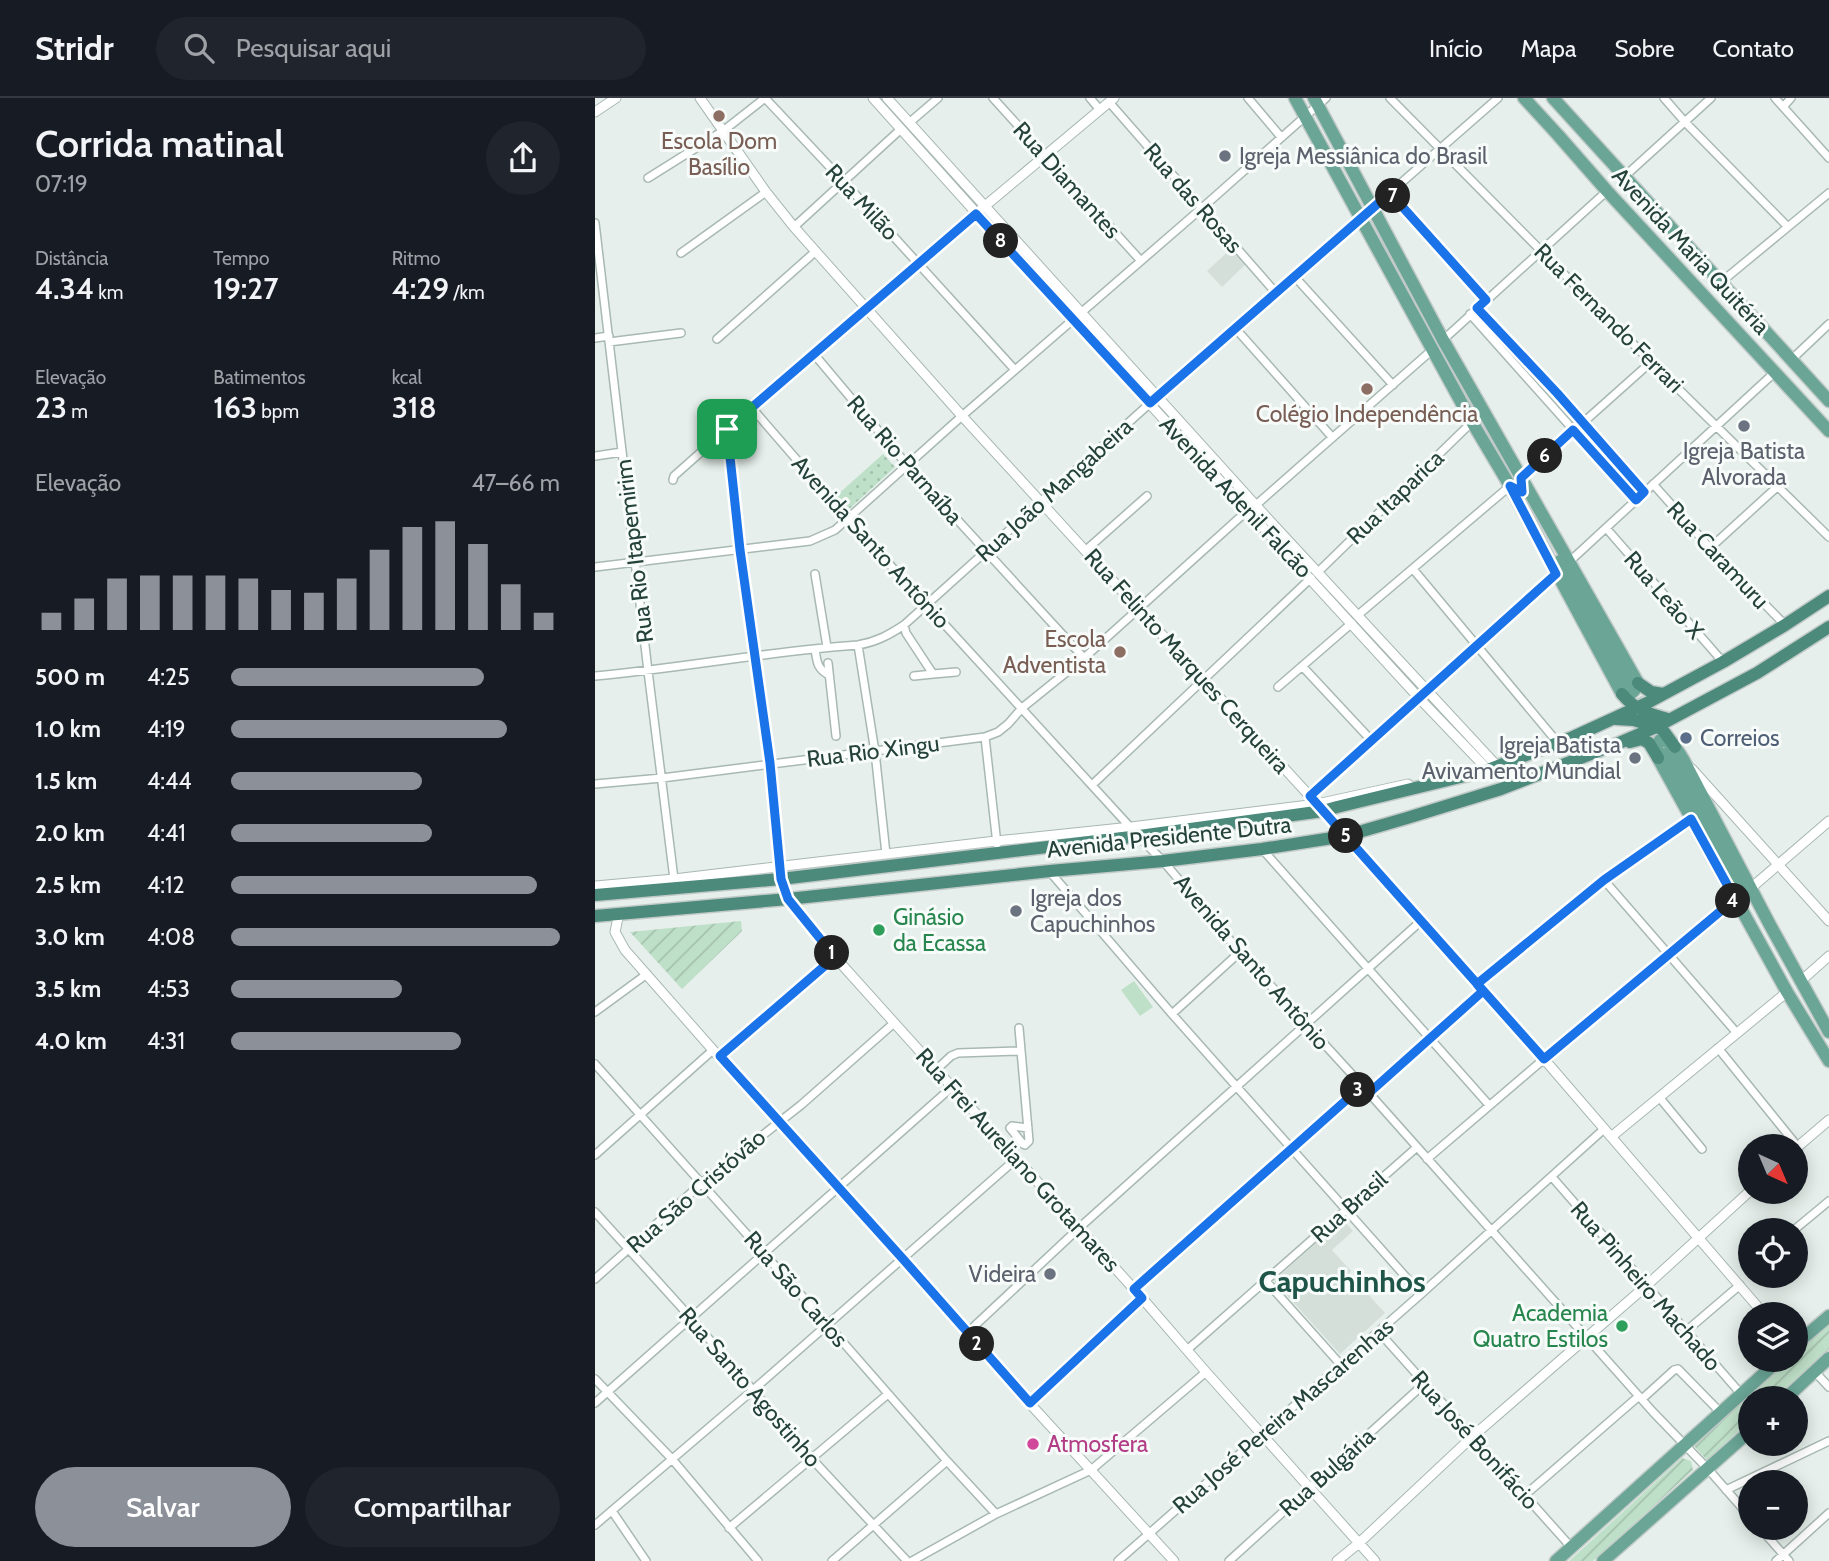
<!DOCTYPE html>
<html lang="pt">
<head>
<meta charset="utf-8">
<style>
	body { margin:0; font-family:Cabin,sans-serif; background:#20242c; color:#f1f3f6; height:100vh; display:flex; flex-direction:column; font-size:26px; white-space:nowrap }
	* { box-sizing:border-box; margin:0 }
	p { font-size:23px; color:#9ea1a6 }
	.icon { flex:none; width:38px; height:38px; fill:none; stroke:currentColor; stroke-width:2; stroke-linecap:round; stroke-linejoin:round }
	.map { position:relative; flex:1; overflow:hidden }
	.details { display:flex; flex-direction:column; background:#171b24; width:595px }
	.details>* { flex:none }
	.needle { width:46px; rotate:136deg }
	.controls { position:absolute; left:1143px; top:1036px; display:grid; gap:14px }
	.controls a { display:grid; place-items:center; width:70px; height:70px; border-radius:50%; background:#171b24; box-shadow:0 4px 18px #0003; font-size:35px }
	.pin { position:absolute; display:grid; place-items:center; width:60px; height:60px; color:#fff; margin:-30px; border-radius:14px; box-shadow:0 4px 10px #0006 }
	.km { position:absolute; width:35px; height:35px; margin:-18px; border-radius:50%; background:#222; color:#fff; font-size:19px; line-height:35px; text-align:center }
	.round { display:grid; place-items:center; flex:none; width:74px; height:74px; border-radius:37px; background:#20242c }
	.summary { display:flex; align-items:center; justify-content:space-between; height:119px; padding:0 35px }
	h1 { font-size:38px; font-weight:600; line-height:52px }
	.figures { display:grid; grid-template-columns:repeat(3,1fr); gap:10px; height:119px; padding:7px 35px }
	.figures div { display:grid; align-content:center }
	.figures b { font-size:30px; font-weight:600 }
	.figures small { font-size:19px; font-weight:400 }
	.figures p { font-size:19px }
	.chart { height:196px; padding:14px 35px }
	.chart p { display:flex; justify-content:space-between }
	.chart svg { width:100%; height:126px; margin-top:7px; stroke:#8c9099; stroke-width:6 }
	.primary-button { display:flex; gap:14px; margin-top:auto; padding:14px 35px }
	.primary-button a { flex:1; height:80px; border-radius:42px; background:#8c9099; color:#fff; font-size:28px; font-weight:600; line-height:80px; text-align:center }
	.primary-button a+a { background:#20242c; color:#f1f3f6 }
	ul { padding:0 35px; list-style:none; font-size:23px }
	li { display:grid; grid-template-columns:112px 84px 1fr; align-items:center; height:52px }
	li i { height:18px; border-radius:9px; background:#8c9099 }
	header { display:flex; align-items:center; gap:42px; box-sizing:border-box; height:98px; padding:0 35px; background:#171b24; border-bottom:2px solid #363941 }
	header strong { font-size:33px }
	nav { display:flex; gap:38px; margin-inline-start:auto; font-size:24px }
	.search { width:490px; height:63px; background:#20242c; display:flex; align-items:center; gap:18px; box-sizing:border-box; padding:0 24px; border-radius:38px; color:#9ea1a6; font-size:26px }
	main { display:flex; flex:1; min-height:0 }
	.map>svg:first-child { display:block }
	.built { fill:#d4dfda }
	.grass { fill:#bfe0c8 }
	.park { fill:url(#park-dots) }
	.garden { fill:url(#garden-furrows) }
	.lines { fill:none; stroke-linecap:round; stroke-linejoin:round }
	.primary-tunnel { stroke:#bfccc8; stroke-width:12; stroke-dasharray:12 6; stroke-linecap:butt }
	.minor-casing { stroke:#a8b8b2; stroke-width:10 }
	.tertiary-casing { stroke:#a8b8b2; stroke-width:11 }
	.primary-casing { stroke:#c2cac8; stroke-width:15 }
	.trunk-casing { stroke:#c2cac8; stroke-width:15 }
	.minor { stroke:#fff; stroke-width:7 }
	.tertiary { stroke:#fff; stroke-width:9 }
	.primary { stroke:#6aa596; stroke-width:12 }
	.trunk { stroke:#4c8a7c; stroke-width:12 }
	.route-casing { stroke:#fff; stroke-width:14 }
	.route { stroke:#1a73e8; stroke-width:9 }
	.education-dot { fill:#8d6e63; stroke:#f7fbf9; stroke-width:2.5 }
	.worship-dot { fill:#6b7280; stroke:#f7fbf9; stroke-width:2.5 }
	.service-dot { fill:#5c6f8a; stroke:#f7fbf9; stroke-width:2.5 }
	.leisure-dot { fill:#2e9e5b; stroke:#f7fbf9; stroke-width:2.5 }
	.hotel-dot { fill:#d1479c; stroke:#f7fbf9; stroke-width:2.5 }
	.labels { text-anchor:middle; stroke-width:6; stroke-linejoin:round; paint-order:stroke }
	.education-label { font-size:23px; fill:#785e54; stroke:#f7fbf9 }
	.worship-label { font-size:23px; fill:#5b616d; stroke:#f7fbf9; text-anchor:start }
	.street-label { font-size:23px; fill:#24423a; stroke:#f7fbf9 }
	.service-label { font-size:23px; fill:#4e5e75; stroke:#f7fbf9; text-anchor:start }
	.leisure-label { font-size:23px; fill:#27864d; stroke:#f7fbf9; text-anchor:start }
	.hotel-label { font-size:23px; fill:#b23c85; stroke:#f7fbf9; text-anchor:start }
	.district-label { font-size:30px; font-weight:bold; fill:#1f5548; stroke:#f7fbf9 }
</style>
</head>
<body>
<header>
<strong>Stridr</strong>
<div class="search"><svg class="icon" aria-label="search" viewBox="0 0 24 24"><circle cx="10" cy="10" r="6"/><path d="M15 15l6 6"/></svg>Pesquisar aqui</div>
<nav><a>Início</a><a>Mapa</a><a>Sobre</a><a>Contato</a></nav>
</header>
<main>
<section class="details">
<div class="summary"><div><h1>Corrida matinal</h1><p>07:19</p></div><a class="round"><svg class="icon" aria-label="share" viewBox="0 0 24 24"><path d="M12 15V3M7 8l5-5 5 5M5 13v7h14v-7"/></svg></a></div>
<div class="figures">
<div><p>Distância</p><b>4.34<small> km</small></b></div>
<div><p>Tempo</p><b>19:27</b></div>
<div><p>Ritmo</p><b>4:29<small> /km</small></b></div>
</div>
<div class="figures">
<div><p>Elevação</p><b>23<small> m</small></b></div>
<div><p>Batimentos</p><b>163<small> bpm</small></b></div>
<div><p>kcal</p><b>318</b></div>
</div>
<div class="chart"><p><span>Elevação</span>47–66 m</p>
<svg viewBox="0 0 160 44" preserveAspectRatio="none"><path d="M5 44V38M15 44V33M25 44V26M35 44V25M45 44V25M55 44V25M65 44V26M75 44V30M85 44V31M95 44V26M105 44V16M115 44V8M125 44V6M135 44V14M145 44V28M155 44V38"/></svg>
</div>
<ul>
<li><b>500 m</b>4:25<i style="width:77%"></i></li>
<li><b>1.0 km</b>4:19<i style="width:84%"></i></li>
<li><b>1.5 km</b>4:44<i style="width:58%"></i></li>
<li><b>2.0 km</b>4:41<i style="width:61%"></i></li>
<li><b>2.5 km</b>4:12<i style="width:93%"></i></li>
<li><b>3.0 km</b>4:08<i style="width:100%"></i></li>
<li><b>3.5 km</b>4:53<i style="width:52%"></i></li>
<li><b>4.0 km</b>4:31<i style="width:70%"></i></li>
</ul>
<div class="primary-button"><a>Salvar</a><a>Compartilhar</a></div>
</section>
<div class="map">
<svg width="1234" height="1463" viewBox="0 0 1234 1463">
	<defs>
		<pattern id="park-dots" width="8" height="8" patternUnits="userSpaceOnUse" patternTransform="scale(1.75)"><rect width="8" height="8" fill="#bfe0c8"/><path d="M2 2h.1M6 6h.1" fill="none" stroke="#a4c1ad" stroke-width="1.8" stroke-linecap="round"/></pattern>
		<pattern id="garden-furrows" width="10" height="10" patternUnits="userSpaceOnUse" patternTransform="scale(1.75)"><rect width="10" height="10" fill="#bfe0c8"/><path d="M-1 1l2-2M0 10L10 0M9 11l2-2" fill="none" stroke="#a4c1ad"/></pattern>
	</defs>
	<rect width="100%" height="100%" fill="#e6efeb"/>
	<!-- built -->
	<path class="built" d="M638,149L653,164L627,189L612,173Z
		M747,1121L758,1133L737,1152L756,1173L754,1175L790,1215L745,1256L679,1183Z"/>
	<!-- grass -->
	<path class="grass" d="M539,883L558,909L545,918L526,892Z"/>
	<!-- park -->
	<path class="park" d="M288,356L300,369L252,413L240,399Z"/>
	<!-- garden -->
	<path class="garden" d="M146,823L147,833L87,891L35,834Z
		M1234,1225V1251L1179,1300H1155V1322L1112,1362L1099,1348L1194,1262H1200L1201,1256Z
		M1087,1360L1096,1363L1098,1372L998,1463H974Z"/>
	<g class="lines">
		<!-- primary-tunnel -->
		<path class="primary-tunnel" d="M1033,585L1070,651"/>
		<!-- minor casing -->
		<g class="minor-casing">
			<path id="minor" d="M170,0L249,84L420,272
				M398,0L546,163
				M495,0L505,12
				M653,0L686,39
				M795,0L1056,264L1234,439
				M1069,0L1090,24L1192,128
				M1180,0L1234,60
				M514,4L681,195
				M1188,9L1196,0
				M314,25L343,0
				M1029,79L1116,0
				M53,80L128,33L170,0
				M795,95L891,203
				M0,125L53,573L79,781
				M199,129L306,31
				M86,155L171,94
				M700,179L798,287
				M1125,185L1234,95
				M882,210L962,295L1049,394
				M875,216L1041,402
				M641,231L737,339
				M0,240L14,238
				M122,241L221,153
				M848,242L1012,93
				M14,244L86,235
				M219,256L313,368L489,560
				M1196,262L1234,226
				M157,310L253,421L536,730
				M0,358L27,354
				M926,380L1056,264
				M78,382L79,378L132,331
				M1058,386L1115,450L1190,527
				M661,407L837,252
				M1011,430L1128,564
				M1115,450L1182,389
				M491,452L552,398
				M974,464L1179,275
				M0,469L215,443L240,432L367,318L607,110L731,0
				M818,471L963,645
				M723,474L877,324
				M220,476L232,549
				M763,517L915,388
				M309,527L311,535L338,576L361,574
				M263,547L280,654L291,756
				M220,551C222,564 222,571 234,577
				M233,565L241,638
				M707,568L776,642
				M0,578C88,570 175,553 263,547C281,544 294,537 309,527L563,298L903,0
				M319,578L338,576
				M683,589L757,525
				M390,639L402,746
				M0,686L67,680L390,639L403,634L413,626L427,610L489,560L653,412
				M497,687L716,480
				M715,698L961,476
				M544,739L568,763L645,854L774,995L1058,1314L1113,1371L1155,1419
				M667,751L894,1007
				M455,774L577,916L826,1196
				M1009,782L1141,934
				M882,886L1009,782L1096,721
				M0,914L52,876
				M577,916L645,854
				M424,930L434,1043L430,1047L428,1046L415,1030L417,1028L433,1030
				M1123,950L1203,1049
				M125,958L240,859
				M0,966L232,1226L352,1363L401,1416
				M341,972L356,958L363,955L425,953
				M774,995L889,893
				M1064,999L1107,1051
				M0,1057L118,952
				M832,1061L949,961L1140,801
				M957,1079L1146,1296
				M0,1114L96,1220L217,1361L312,1463
				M1199,1132L1234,1103
				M0,1181L107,1085L206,1007L299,925
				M671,1183L746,1267
				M539,1191L767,988
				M784,1234L976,1449
				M1090,1234L1145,1187
				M372,1235L484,1130L826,823
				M592,1252L821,1050
				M1220,1274L1234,1289
				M0,1281L77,1361L163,1463
				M1047,1301L1079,1272L1083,1271L1126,1315
				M0,1305L357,989
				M435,1305L547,1200
				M1131,1392L1234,1343
				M930,1397L1044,1298
				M17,1413L51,1463
				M0,1427L158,1292L421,1061
				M134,1430L293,1296
				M1165,1430L1194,1463
				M237,1463L352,1363
				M317,1463L401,1416L496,1372L611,1274
				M523,1463L826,1196L1009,1031
				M634,1463L830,1285
				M1181,1463L1234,1415"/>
		</g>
		<!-- tertiary casing -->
		<g class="tertiary-casing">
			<path id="tertiary" d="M105,0L171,94L199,129L367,318L722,706L949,961L1169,1216
				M278,0L445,186L824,600L893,672
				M292,0L675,423L903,669
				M519,0L390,108L132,331L145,452L175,665L186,781L193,801L240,859L547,1200L611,1274L780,1463
				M0,14L21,0
				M1097,671L1234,823
				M0,788L79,781L401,743L536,729L722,706L813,686
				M1156,790L1234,723
				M24,815L20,834L30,852L118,952L308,1161L427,1297L579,1463
				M1207,882L1234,858
				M1016,1039L1192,894
				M1200,1051L1234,1022
				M742,1463L764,1445L877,1339L1051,1188L1155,1093"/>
		</g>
		<!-- primary casing -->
		<g class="primary-casing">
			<path id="primary" d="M700,0L877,324L915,388L1027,596C1036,597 1040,594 1043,585L848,242L719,0
				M929,0L963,37L1012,93L1234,333
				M958,0L1234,303
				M965,463L1033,585
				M1072,655L1119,739L1147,798
				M1234,934L1175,827L1088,661C1082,651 1077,643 1065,642L1062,647L1063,660L1192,894L1234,963
				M1200,1247L1234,1218
				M1191,1300L1234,1260
				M961,1463L1184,1262
				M1008,1463L1155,1333"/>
		</g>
		<!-- trunk casing -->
		<g class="trunk-casing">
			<path id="trunk" d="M1043,585L1056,594L1068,596
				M1027,596C1040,612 1054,616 1073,621
				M1021,621L1039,622L1067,631L1080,649
				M1035,644L1047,641L1054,645L1063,660
				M0,797L186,781L544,738L728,713L742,709L890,673L978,639L1052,605L1128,564L1190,527L1234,498
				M0,818L193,801L455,773L568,763L667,751L750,738L812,720L906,691L1024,645L1061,629L1162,575L1234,529"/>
		</g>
		<!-- minor -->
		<use href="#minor" class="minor"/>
		<!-- tertiary -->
		<use href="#tertiary" class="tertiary"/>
		<!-- primary -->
		<use href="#primary" class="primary"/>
		<!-- trunk -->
		<use href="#trunk" class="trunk"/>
	</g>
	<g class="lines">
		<!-- route casing -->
		<g class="route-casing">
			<path id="route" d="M132,331L145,452L175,665L186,781L193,801L240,859L125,958L308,1161L435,1305L547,1200L539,1191L767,988L774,995L888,893L882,886L1009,782L1096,721L1140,801L949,961C871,873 793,786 715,698L961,476L915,388L927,394L926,380L978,332L1041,402L1049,394L962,295L882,210L891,202L795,95L555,305L381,116L132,331"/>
		</g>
		<!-- route -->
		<use href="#route" class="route"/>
	</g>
	<!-- markers -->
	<g class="education-dot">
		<circle cx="124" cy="18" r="7"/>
		<circle cx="772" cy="291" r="7"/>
		<circle cx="525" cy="554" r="7"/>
	</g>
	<g class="worship-dot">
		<circle cx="630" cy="58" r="7"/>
		<circle cx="1149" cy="328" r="7"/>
		<circle cx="1040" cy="660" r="7"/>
		<circle cx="421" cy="813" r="7"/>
		<circle cx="455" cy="1176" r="7"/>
	</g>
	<circle class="service-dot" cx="1091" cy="640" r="7"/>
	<g class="leisure-dot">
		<circle cx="284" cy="832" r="7"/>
		<circle cx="1027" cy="1228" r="7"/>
	</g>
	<circle class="hotel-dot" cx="438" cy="1346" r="7"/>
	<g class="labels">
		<!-- education labels -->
		<g class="education-label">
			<text x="124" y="51">Escola Dom<tspan x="124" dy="26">Basílio</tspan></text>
			<text x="772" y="324">Colégio Independência</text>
			<text x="511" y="549" text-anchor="end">Escola<tspan x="511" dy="26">Adventista</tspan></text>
		</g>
		<!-- worship labels -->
		<g class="worship-label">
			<text x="644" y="66">Igreja Messiânica do Brasil</text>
			<text x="1149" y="361" text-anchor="middle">Igreja Batista<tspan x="1149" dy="26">Alvorada</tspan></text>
			<text x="1026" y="655" text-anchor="end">Igreja Batista<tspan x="1026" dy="26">Avivamento Mundial</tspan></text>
			<text x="435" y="808">Igreja dos<tspan x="435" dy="26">Capuchinhos</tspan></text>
			<text x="441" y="1184" text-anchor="end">Videira</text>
		</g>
		<!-- street labels -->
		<g class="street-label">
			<text transform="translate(472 82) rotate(48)" y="8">Rua Diamantes</text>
			<text transform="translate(598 100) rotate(49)" y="8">Rua das Rosas</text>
			<text transform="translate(267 104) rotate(47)" y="8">Rua Milão</text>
			<text transform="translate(1096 153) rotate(47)" y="8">Avenida Maria Quitéria</text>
			<text transform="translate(1014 220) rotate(45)" y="8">Rua Fernando Ferrari</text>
			<text transform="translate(310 362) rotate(49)" y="8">Rua Rio Parnaíba</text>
			<text transform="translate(459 392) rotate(-42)" y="8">Rua João Mangabeira</text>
			<text transform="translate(641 399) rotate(47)" y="8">Avenida Adenil Falcão</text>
			<text transform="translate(800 399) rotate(-44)" y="8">Rua Itaparica</text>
			<text transform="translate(276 444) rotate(48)" y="8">Avenida Santo Antônio</text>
			<text transform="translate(39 453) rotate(-97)" y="8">Rua Rio Itapemirim</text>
			<text transform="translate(1123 457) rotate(47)" y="8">Rua Caramuru</text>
			<text transform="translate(1069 497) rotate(49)" y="8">Rua Leão X</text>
			<text transform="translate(592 563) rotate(48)" y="8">Rua Felinto Marques Cerqueira</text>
			<text transform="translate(278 653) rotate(-7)" y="8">Rua Rio Xingu</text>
			<text transform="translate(574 739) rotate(-6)" y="8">Avenida Presidente Dutra</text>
			<text transform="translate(657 864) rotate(49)" y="8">Avenida Santo Antônio</text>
			<text transform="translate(423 1062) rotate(48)" y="8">Rua Frei Aureliano Grotamares</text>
			<text transform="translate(101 1093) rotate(-41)" y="8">Rua São Cristóvão</text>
			<text transform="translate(754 1109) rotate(-42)" y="8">Rua Brasil</text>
			<text transform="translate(1051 1188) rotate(49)" y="8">Rua Pinheiro Machado</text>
			<text transform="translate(201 1191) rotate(49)" y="8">Rua São Carlos</text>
			<text transform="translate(155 1289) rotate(49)" y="8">Rua Santo Agostinho</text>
			<text transform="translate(688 1318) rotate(-41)" y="8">Rua José Pereira Mascarenhas</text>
			<text transform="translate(880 1342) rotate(48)" y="8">Rua José Bonifácio</text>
			<text transform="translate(732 1374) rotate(-42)" y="8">Rua Bulgária</text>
		</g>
		<!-- service labels -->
		<g class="service-label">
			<text x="1105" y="648">Correios</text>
		</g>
		<!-- leisure labels -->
		<g class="leisure-label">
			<text x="298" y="827">Ginásio<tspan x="298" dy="26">da Ecassa</tspan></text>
			<text x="1013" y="1223" text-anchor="end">Academia<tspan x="1013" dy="26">Quatro Estilos</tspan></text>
		</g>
		<!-- hotel labels -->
		<g class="hotel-label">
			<text x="452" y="1354">Atmosfera</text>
		</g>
		<!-- district labels -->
		<g class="district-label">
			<text x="747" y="1194">Capuchinhos</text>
		</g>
	</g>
</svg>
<div class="controls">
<a><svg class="needle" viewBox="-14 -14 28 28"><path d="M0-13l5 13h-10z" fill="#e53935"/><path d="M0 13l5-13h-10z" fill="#9ea1a6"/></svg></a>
<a><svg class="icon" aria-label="locate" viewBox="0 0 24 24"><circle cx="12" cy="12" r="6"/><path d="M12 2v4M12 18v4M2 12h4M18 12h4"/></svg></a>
<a><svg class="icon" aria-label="layers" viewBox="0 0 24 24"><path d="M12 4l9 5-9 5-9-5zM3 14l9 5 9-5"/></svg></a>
<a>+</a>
<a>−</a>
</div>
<div class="pin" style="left:132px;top:331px;background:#1e9e55"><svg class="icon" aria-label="arrive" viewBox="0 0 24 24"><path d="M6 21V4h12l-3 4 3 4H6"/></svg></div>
<b class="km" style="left:237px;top:855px">1</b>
<b class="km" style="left:382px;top:1246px">2</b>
<b class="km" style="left:763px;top:992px">3</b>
<b class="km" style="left:1138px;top:803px">4</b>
<b class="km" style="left:751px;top:738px">5</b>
<b class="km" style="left:950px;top:358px">6</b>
<b class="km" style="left:798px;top:98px">7</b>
<b class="km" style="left:406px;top:143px">8</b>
</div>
</main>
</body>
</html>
